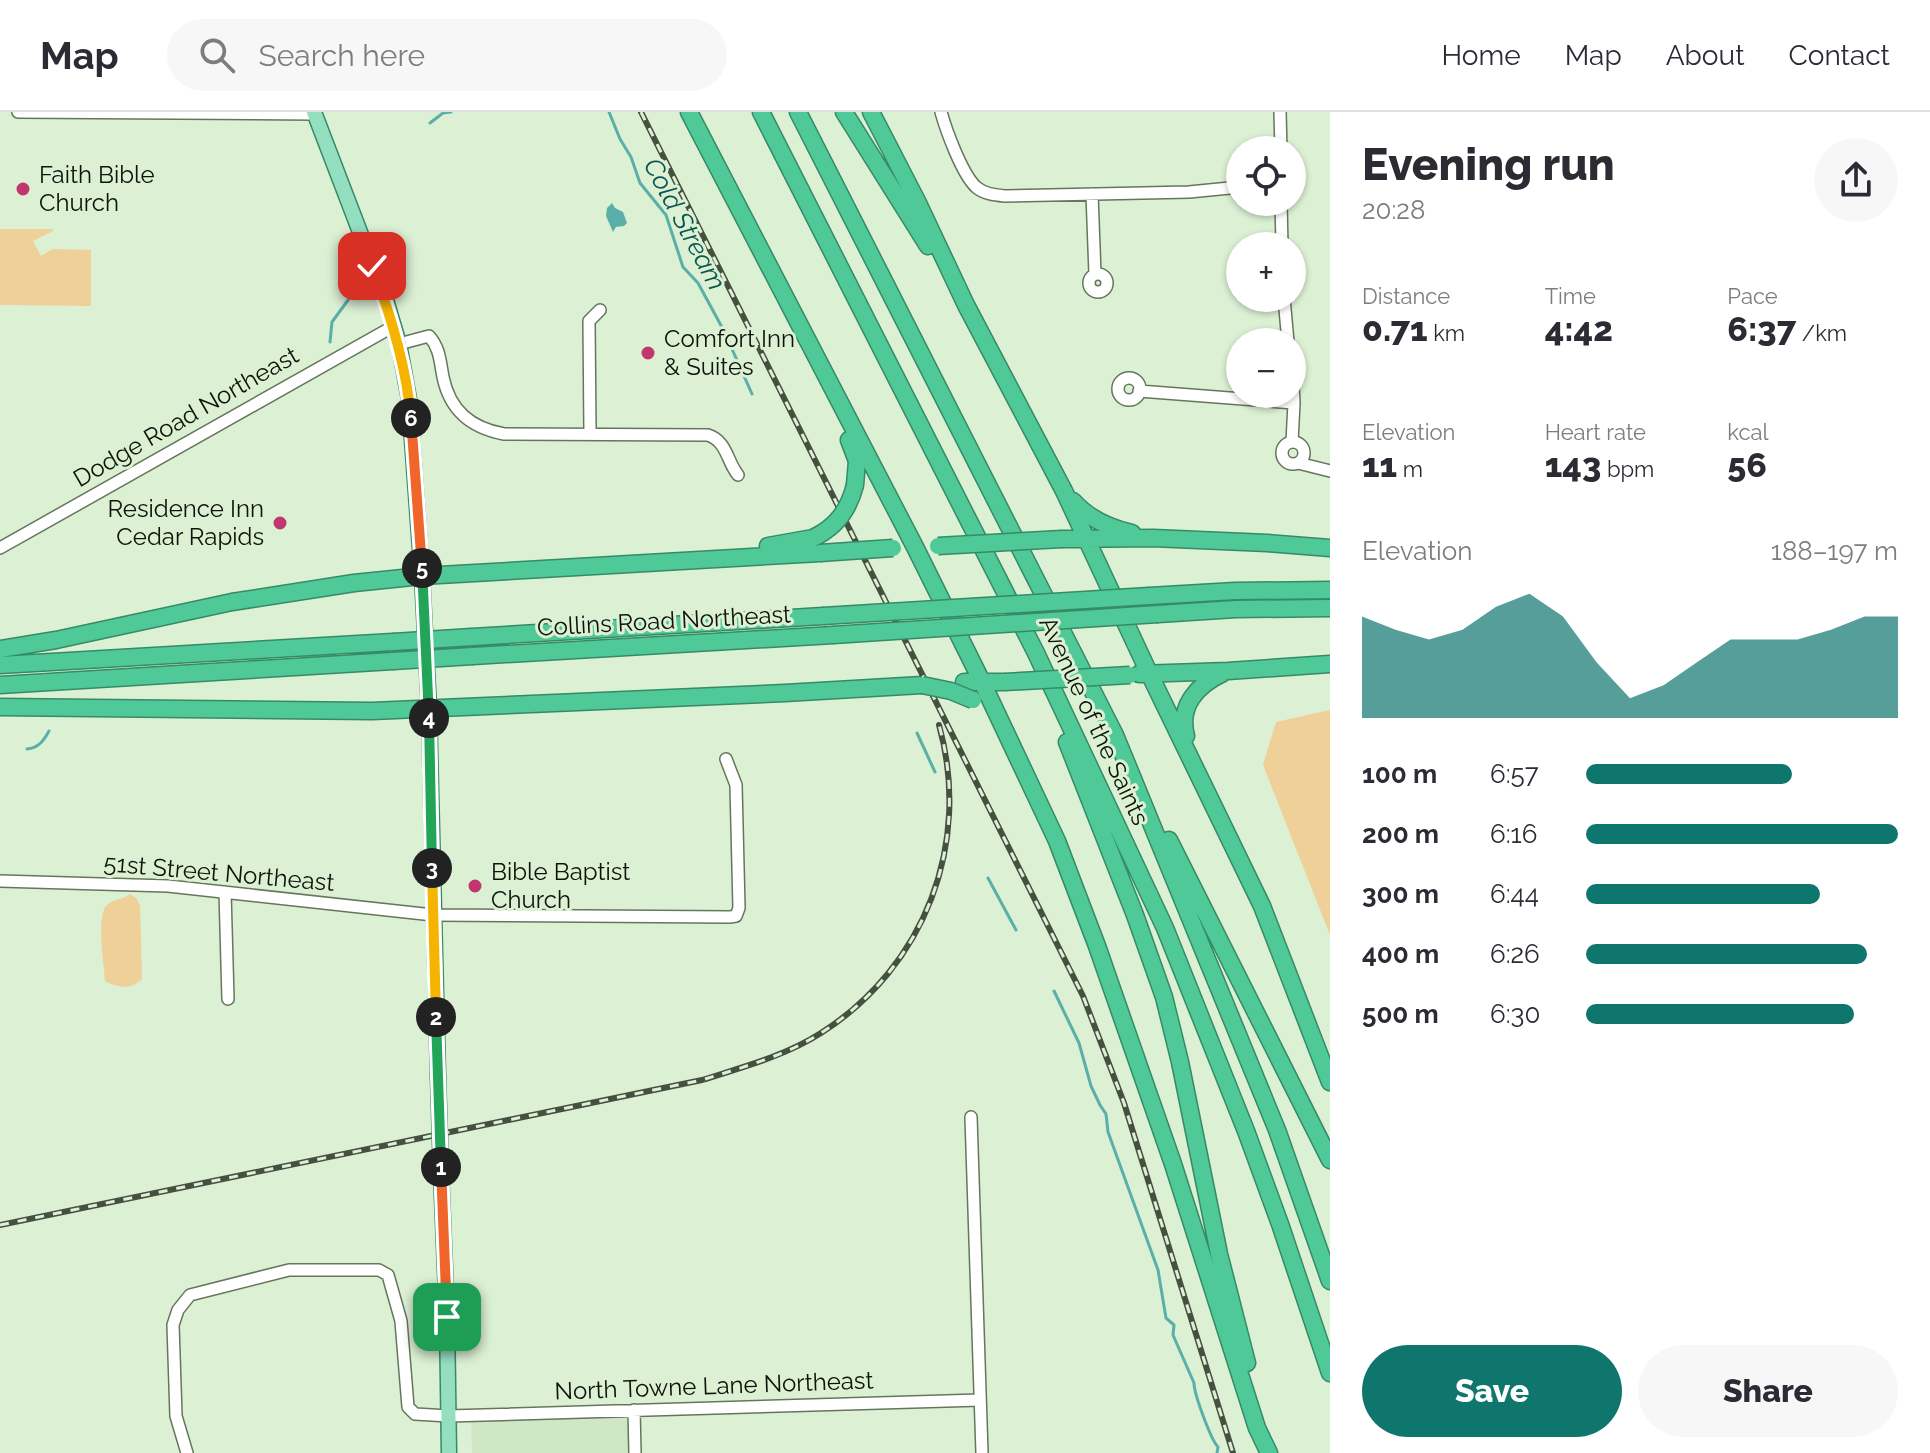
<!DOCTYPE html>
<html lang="en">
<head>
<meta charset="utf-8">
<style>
	body { margin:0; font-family:Raleway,sans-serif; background:#f7f7f7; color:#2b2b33; height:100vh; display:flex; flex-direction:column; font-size:30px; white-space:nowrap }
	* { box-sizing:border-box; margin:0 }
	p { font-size:26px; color:#7c7c81 }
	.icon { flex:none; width:44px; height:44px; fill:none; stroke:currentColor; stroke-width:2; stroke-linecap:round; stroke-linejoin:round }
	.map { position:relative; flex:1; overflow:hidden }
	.side { display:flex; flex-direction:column; background:#fff; width:600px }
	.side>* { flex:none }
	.buttons { position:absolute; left:1226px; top:24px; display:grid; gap:16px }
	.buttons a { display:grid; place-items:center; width:80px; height:80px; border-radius:50%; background:#fff; box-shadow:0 2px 6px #0004; font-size:40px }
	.pin { position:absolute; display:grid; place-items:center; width:68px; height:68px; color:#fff; margin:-34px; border-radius:16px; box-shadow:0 4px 12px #0006 }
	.km { position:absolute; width:40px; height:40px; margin:-20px; border-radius:50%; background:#222; color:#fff; font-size:22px; line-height:40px; text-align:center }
	.round { display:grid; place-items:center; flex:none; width:84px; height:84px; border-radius:42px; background:#f7f7f7 }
	.overview { display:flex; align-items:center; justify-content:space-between; height:136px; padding:0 32px }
	h1 { font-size:44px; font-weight:800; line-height:60px }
	.figures { display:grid; grid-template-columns:repeat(3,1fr); gap:12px; height:136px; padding:8px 32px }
	.figures div { display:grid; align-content:center }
	.figures b { font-size:34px; font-weight:800 }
	.figures small { font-size:22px; font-weight:400 }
	.figures p { font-size:22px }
	.chart { height:224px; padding:16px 32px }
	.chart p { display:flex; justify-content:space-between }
	.chart svg { width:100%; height:144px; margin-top:8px; fill:#0f766e; opacity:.7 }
	.primary-button { display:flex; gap:16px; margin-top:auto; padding:16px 32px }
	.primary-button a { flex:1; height:92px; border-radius:48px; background:#0f766e; color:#fff; font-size:32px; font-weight:800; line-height:92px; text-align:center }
	.primary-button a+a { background:#f7f7f7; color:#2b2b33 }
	ul { padding:0 32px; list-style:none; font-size:26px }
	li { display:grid; grid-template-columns:128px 96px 1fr; align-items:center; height:60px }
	li i { height:20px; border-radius:10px; background:#0f766e }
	header { display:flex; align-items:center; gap:48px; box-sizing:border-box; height:112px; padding:0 40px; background:#fff; border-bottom:2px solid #e1e1e2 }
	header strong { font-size:38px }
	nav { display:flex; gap:44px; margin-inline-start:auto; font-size:28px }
	.search { width:560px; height:72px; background:#f7f7f7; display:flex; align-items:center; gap:20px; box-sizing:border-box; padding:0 28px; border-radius:44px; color:#7c7c81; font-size:30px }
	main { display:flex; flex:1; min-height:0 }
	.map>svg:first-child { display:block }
	.built { fill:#cfe7c4 }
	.green { fill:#efd098 }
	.water { fill:#5aafa9 }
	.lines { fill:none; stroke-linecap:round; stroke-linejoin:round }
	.stream { stroke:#5aafa9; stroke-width:3 }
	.minor-casing { stroke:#65765d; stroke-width:14 }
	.major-casing { stroke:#378a66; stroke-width:17 }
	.highway-casing { stroke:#378a66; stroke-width:19 }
	.minor { stroke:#fff; stroke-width:11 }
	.major { stroke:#95dfc1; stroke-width:14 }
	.highway { stroke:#4ec997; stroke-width:16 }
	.rail-casing { stroke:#455041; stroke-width:6 }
	.rail { stroke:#dcf0d4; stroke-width:3; stroke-dasharray:9; stroke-linecap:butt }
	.major-bridge-casing { stroke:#378a66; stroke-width:17; stroke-linecap:butt }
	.highway-bridge-casing { stroke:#378a66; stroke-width:19; stroke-linecap:butt }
	.major-bridge { stroke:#95dfc1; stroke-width:14 }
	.highway-bridge { stroke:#4ec997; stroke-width:16 }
	.split-1-casing { stroke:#fff; stroke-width:16 }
	.split-2-casing { stroke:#fff; stroke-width:16 }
	.split-3-casing { stroke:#fff; stroke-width:16 }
	.split-4-casing { stroke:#fff; stroke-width:16 }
	.split-5-casing { stroke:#fff; stroke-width:16 }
	.split-6-casing { stroke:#fff; stroke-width:16 }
	.split-7-casing { stroke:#fff; stroke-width:16 }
	.split-1 { stroke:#f0652b; stroke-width:10 }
	.split-2 { stroke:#22a559; stroke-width:10 }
	.split-3 { stroke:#f5b400; stroke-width:10 }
	.split-4 { stroke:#22a559; stroke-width:10 }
	.split-5 { stroke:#22a559; stroke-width:10 }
	.split-6 { stroke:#f0652b; stroke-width:10 }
	.split-7 { stroke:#f5b400; stroke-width:10 }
	.poi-dot { fill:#c1366e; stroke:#dcf0d4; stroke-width:3 }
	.labels { text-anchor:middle; stroke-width:6; stroke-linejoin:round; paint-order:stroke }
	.poi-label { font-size:24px; fill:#0d140a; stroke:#dcf0d4; text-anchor:start }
	.street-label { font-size:24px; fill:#0d140a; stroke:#dcf0d4 }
	.water-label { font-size:26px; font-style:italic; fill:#095652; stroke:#dcf0d4 }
</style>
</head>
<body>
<header>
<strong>Map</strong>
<div class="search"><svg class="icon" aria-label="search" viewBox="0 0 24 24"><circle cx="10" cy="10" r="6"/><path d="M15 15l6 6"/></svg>Search here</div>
<nav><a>Home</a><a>Map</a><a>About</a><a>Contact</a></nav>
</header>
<main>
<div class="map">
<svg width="1330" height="1341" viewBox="0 0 1330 1341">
	<rect width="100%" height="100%" fill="#dcf0d4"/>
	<!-- built -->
	<path class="built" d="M634,1298L635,1341H472L471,1303Z"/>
	<!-- green -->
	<path class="green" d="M0,117H53V119L33,129L41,144L53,137L91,138V194L0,193Z
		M1330,598V823L1263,653L1276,610Z
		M130,782L136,786L140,793L142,867C131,878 118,876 105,869C104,853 96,803 107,793C113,787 123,788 130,782Z"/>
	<!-- water -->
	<path class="water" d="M612,91L615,96L623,100L627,111L624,114L616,115L613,120L606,104L607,96Z"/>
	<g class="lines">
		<!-- stream -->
		<path class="stream" d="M609,0L620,27L631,45L640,71L666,103L683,155L698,171L724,219L752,282
			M430,11L443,1L451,0
			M330,230L332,210L351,184L348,175L355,164
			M917,621L935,660
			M27,637C39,636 44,628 49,619
			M988,766L1016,818
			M1054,879L1079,931L1091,974L1100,993L1106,1002L1108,1020L1158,1158L1166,1206L1174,1213L1173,1223L1194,1271C1194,1282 1211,1328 1218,1335L1217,1341"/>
		<!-- minor casing -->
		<g class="minor-casing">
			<path id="minor" d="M18,0L315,2
				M941,0C946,18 962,62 976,75C984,82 995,83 1005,84L1189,80L1240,75
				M1280,0L1281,38
				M1092,82L1095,162
				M1281,90L1282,134
				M1089 171a9 9 0 1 1 18 0a9 9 0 1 1-18 0Z
				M1284,186L1288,230
				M399,232L429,224C440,236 440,250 443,265C450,299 471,316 504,322L708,323C727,329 727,350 738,363
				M1292,256L1294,291L1292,330
				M1118 277a11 11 0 1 1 22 0a11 11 0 1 1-22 0Z
				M1139,279L1294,291
				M590,321L589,209L600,198
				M1282 341a11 11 0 1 1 22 0a11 11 0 1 1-22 0Z
				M1298,351L1330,359
				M0,436L394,214
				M0,769L168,774L433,803L730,805L736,804L739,796L736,673L726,647
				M225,780L228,887
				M971,1005L982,1341
				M634,1298L635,1341
				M187,1341L176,1304L173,1213L178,1198L190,1183L289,1158H379L388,1163L401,1209L408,1295L415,1302L449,1304L980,1288"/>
		</g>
		<!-- major casing -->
		<g class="major-casing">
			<path id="major" d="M314,0L386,188L399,232L409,287L422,464L429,596L438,964
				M441,1061L447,1205L449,1341"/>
		</g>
		<!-- highway casing -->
		<g class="highway-casing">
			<path id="highway" d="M689,0L915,435L982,570L1057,729L1097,834L1173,1052L1257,1316L1269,1341
				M761,0L1036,541L1165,816L1246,1019L1280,1112L1330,1261
				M798,0L1115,623L1277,1018L1330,1169
				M844,0L928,134
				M871,0L917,89L966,193L1064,379L1149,561L1262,794L1330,970
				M849,328L857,349L855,373
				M1073,389C1089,407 1109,416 1132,421
				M1062,427L1153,426L1267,431L1330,436
				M768,434L813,426
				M1149,484L1235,479L1330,478
				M1158,502L1236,497L1330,496
				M472,525L823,504
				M0,537L56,528L232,490L354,471L422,464L820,441
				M473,544L833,523
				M0,553L393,530
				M1139,562L1228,559L1330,552
				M964,570H1005
				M0,573L393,549
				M0,595L372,599L785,581L922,573
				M1186,624C1178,594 1197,573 1223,561
				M1067,630L1135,803L1164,885L1180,950L1219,1142L1247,1251
				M1169,728L1330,1048"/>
		</g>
		<!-- minor -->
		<use href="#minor" class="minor"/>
		<!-- major -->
		<use href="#major" class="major"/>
		<!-- highway -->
		<use href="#highway" class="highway"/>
		<!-- rail casing -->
		<g class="rail-casing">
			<path id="rail" d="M641,0L1083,884L1124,991L1233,1341
				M0,1113L702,968C743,955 785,944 821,921C925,855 972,731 939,613"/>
		</g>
		<!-- rail -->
		<use href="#rail" class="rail"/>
		<!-- major-bridge casing -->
		<g class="major-bridge-casing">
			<path id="major-bridge" d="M438,964L441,1061"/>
		</g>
		<!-- highway-bridge casing -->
		<g class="highway-bridge-casing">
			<path id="highway-bridge" d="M813,426C837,415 849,397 855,373
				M938,434L1062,427
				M820,441L893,436
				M823,504L1149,484
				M833,523L1158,502
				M393,530L472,525
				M393,549L473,544
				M1005,570L1130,563
				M922,573L951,579L973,588"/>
		</g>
		<!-- major-bridge -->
		<use href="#major-bridge" class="major-bridge"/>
		<!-- highway-bridge -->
		<use href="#highway-bridge" class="highway-bridge"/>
	</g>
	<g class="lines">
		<!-- split-1 casing -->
		<g class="split-1-casing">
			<path id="split-1" d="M441,1055L447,1205"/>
		</g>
		<!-- split-2 casing -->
		<g class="split-2-casing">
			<path id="split-2" d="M436,905L441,1055"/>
		</g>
		<!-- split-3 casing -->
		<g class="split-3-casing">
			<path id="split-3" d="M432,756L436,905"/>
		</g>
		<!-- split-4 casing -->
		<g class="split-4-casing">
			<path id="split-4" d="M429,606L432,756"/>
		</g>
		<!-- split-5 casing -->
		<g class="split-5-casing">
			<path id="split-5" d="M422,456L429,606"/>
		</g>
		<!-- split-6 casing -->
		<g class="split-6-casing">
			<path id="split-6" d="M411,306L422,456"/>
		</g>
		<!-- split-7 casing -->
		<g class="split-7-casing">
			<path id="split-7" d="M372,154C391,203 406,253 411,306"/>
		</g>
		<!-- split-1 -->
		<use href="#split-1" class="split-1"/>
		<!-- split-2 -->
		<use href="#split-2" class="split-2"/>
		<!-- split-3 -->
		<use href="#split-3" class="split-3"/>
		<!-- split-4 -->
		<use href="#split-4" class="split-4"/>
		<!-- split-5 -->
		<use href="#split-5" class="split-5"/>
		<!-- split-6 -->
		<use href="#split-6" class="split-6"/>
		<!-- split-7 -->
		<use href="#split-7" class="split-7"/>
	</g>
	<!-- markers -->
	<g class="poi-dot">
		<circle cx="23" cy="77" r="8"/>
		<circle cx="648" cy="241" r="8"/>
		<circle cx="280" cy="411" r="8"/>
		<circle cx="475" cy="774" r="8"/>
	</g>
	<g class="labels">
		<!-- poi labels -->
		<g class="poi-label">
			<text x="39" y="71">Faith Bible<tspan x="39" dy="28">Church</tspan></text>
			<text x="664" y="235">Comfort Inn<tspan x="664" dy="28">&amp; Suites</tspan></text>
			<text x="264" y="405" text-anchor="end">Residence Inn<tspan x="264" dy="28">Cedar Rapids</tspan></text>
			<text x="491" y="768">Bible Baptist<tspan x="491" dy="28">Church</tspan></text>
		</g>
		<!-- street labels -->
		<g class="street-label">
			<text transform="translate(186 305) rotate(-30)" y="8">Dodge Road Northeast</text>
			<text transform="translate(664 509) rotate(-3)" y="8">Collins Road Northeast</text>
			<text transform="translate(1094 609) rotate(65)" y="8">Avenue of the Saints</text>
			<text transform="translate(219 761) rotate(5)" y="8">51st Street Northeast</text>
			<text transform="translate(714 1274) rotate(-2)" y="8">North Towne Lane Northeast</text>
		</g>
		<!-- water labels -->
		<g class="water-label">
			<text transform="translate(685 112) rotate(62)" y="9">Cold Stream</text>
		</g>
	</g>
</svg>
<div class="buttons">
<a><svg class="icon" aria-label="locate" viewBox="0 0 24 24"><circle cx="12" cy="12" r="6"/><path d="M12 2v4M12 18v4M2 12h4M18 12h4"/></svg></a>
<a>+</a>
<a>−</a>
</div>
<div class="pin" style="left:447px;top:1205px;background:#1e9e55"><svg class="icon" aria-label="arrive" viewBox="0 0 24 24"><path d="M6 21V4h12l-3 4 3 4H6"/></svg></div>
<div class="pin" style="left:372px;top:154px;background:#d93025"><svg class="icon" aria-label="check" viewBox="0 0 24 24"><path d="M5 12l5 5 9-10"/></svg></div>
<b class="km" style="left:441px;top:1055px">1</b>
<b class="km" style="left:436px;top:905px">2</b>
<b class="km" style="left:432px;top:756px">3</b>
<b class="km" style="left:429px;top:606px">4</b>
<b class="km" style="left:422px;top:456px">5</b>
<b class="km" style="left:411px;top:306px">6</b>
</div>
<section class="side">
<div class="overview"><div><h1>Evening run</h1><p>20:28</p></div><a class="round"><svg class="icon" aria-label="share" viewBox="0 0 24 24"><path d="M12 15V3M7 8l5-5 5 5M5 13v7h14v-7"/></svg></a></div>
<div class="figures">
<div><p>Distance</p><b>0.71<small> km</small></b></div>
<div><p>Time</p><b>4:42</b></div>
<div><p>Pace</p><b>6:37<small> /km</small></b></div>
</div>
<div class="figures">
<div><p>Elevation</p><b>11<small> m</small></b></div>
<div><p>Heart rate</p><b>143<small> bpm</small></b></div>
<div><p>kcal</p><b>56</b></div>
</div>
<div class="chart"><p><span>Elevation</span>188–197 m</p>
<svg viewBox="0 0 160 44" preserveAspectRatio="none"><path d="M0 44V13L10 17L20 20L30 17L40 10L50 6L60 13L70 27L80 38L90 34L100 27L110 20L120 20L130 20L140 17L150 13L160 13V44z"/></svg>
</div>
<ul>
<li><b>100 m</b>6:57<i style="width:66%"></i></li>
<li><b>200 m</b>6:16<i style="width:100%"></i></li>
<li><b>300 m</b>6:44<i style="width:75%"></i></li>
<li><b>400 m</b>6:26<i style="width:90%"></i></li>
<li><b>500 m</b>6:30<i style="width:86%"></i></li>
</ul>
<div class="primary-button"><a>Save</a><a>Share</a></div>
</section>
</main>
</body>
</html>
